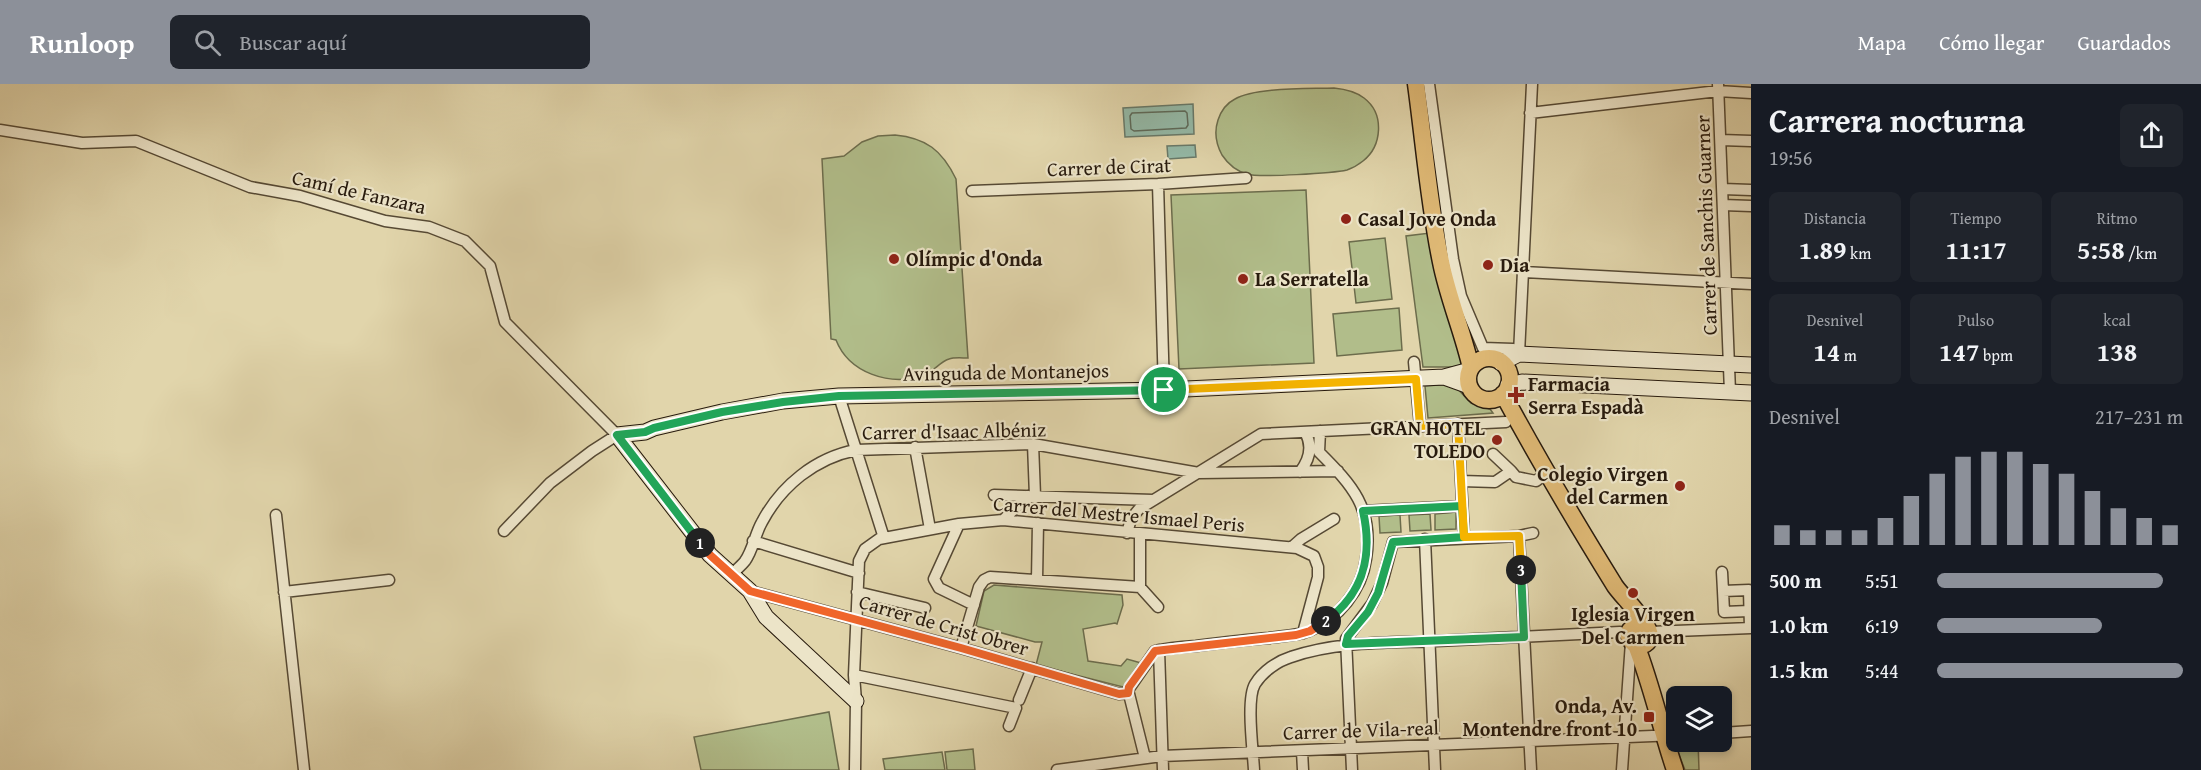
<!DOCTYPE html>
<html lang="es">
<head>
<meta charset="utf-8">
<style>
	body { margin:0; font-family:"Gentium Book Plus",serif; background:#20242c; color:#f1f3f6; height:100vh; display:flex; flex-direction:column; font-size:22px; white-space:nowrap }
	* { box-sizing:border-box; margin:0 }
	p { font-size:20px; color:#9ea1a6 }
	.icon { flex:none; width:33px; height:33px; fill:none; stroke:currentColor; stroke-width:2; stroke-linecap:round; stroke-linejoin:round }
	.map { position:relative; flex:1; overflow:hidden }
	.side { display:flex; flex-direction:column; background:#171b24; width:450px }
	.side>* { flex:none }
	.fabs { position:absolute; left:1666px; top:602px; display:grid; gap:12px }
	.fabs a { display:grid; place-items:center; width:66px; height:66px; border-radius:9px; background:#171b24; box-shadow:0 3px 9px #0003; font-size:30px }
	.pin { position:absolute; display:grid; place-items:center; width:51px; height:51px; color:#fff; margin:-26px; border:3px solid #fff; border-radius:50%; box-shadow:0 2px 6px #0007 }
	.km { position:absolute; width:30px; height:30px; margin:-15px; border-radius:50%; background:#222; color:#fff; font-size:16px; line-height:30px; text-align:center }
	.round { display:grid; place-items:center; flex:none; width:63px; height:63px; border-radius:9px; background:#20242c }
	.summary { display:flex; align-items:center; justify-content:space-between; height:102px; padding:0 18px }
	h1 { font-size:33px; font-weight:800; line-height:45px }
	.metrics { display:grid; grid-template-columns:repeat(3,1fr); gap:9px; height:102px; padding:6px 18px }
	.metrics div { display:grid; align-content:center; border-radius:9px; background:#20242c; text-align:center }
	.metrics b { font-size:26px; font-weight:800 }
	.metrics small { font-size:16px; font-weight:400 }
	.metrics p { font-size:16px }
	.chart { height:168px; padding:12px 18px }
	.chart p { display:flex; justify-content:space-between }
	.chart svg { width:100%; height:108px; margin-top:6px; stroke:#8c9099; stroke-width:6 }
	ul { padding:0 18px; list-style:none; font-size:20px }
	li { display:grid; grid-template-columns:96px 72px 1fr; align-items:center; height:45px }
	li i { height:15px; border-radius:8px; background:#8c9099 }
	header { display:flex; align-items:center; gap:36px; box-sizing:border-box; height:84px; padding:0 30px; background:#8c9099; color:#fff }
	header strong { font-size:28px }
	nav { display:flex; gap:33px; margin-inline-start:auto; font-size:21px }
	.search { width:420px; height:54px; background:#20242c; display:flex; align-items:center; gap:15px; box-sizing:border-box; padding:0 21px; border-radius:9px; color:#9ea1a6; font-size:22px }
	main { display:flex; flex:1; min-height:0 }
	.map>svg:first-child { display:block }
	.green { fill:#b1bd8a; stroke:#6c6c4c; stroke-width:1.5 }
	.water { fill:#94b9a7; stroke:#687969; stroke-width:1.5 }
	.lines { fill:none; stroke-linecap:round; stroke-linejoin:round }
	.shore { stroke:#5e6a5a; stroke-width:1.5 }
	.street-casing { stroke:#564934; stroke-width:13 }
	.secondary-casing { stroke:#271a0d; stroke-width:17 }
	.primary-casing { stroke:#271a0d; stroke-width:19 }
	.street { stroke:#ece4c8; stroke-width:10 }
	.secondary { stroke:#ece4c8; stroke-width:15 }
	.primary { stroke:#e0ba76; stroke-width:16 }
	.split-1-casing { stroke:#fff; stroke-width:12 }
	.split-2-casing { stroke:#fff; stroke-width:12 }
	.split-3-casing { stroke:#fff; stroke-width:12 }
	.split-4-casing { stroke:#fff; stroke-width:12 }
	.split-1 { stroke:#22a559; stroke-width:8 }
	.split-2 { stroke:#f0652b; stroke-width:8 }
	.split-3 { stroke:#22a559; stroke-width:8 }
	.split-4 { stroke:#f5b400; stroke-width:8 }
	.poi-dot { fill:#8f2418; stroke:#ece4c8; stroke-width:2 }
	.labels { text-anchor:middle; stroke-width:4.5; stroke-linejoin:round; paint-order:stroke }
	.street-label { font-size:20px; fill:#271a0d; stroke:#ece4c8 }
	.poi-label { font-size:20px; font-weight:bold; fill:#271a0d; stroke:#ece4c8; text-anchor:start }
</style>
</head>
<body>
<header>
<strong>Runloop</strong>
<div class="search"><svg class="icon" aria-label="search" viewBox="0 0 24 24"><circle cx="10" cy="10" r="6"/><path d="M15 15l6 6"/></svg>Buscar aquí</div>
<nav><a>Mapa</a><a>Cómo llegar</a><a>Guardados</a></nav>
</header>
<main>
<div class="map">
<svg width="1751" height="686" viewBox="0 0 1751 686">
	<rect width="100%" height="100%" fill="#e1d5ab"/>
	<filter id="stains"><feTurbulence type="fractalNoise" baseFrequency=".00333" numOctaves="4"/><feColorMatrix values="0 0 0 0 .2 0 0 0 0 .09 0 0 0 0 .02 0 0 0 .5 -.17"/></filter>
	<radialGradient id="worn" r=".72"><stop offset=".6" stop-color="#630" stop-opacity="0"/><stop offset="1" stop-color="#630" stop-opacity=".3"/></radialGradient>
	<!-- green -->
	<path class="green" d="M1334,4C1344,5 1355,7 1364,14C1385,30 1382,62 1363,77C1358,81 1353,84 1347,86C1334,89 1259,94 1247,90C1236,87 1228,80 1222,71C1216,60 1214,48 1218,36C1221,27 1227,19 1235,15C1255,3 1309,5 1334,4Z
		M895,51C926,54 942,66 956,95L968,274C962,274 954,273 949,275C939,278 933,289 922,292C889,302 849,289 836,256L831,255L822,75L844,72L862,58L878,52Z
		M1306,106L1314,279L1179,285L1171,111Z
		M1430,149L1465,279L1460,283H1423L1406,152Z
		M1385,154L1392,215L1356,219L1349,158Z
		M1399,224L1402,266L1337,272L1333,230Z
		M1453,300L1471,319L1490,325L1493,329L1428,334L1425,302Z
		M1456,428V445L1435,446V430Z
		M1430,430L1431,446L1410,447L1409,431Z
		M1400,431L1401,448L1380,449L1379,432Z
		M994,501L1122,511L1123,521L1117,540L1115,539L1083,545L1088,577L1121,582L1127,575L1141,579L1123,603L1036,581L1042,558H1035L976,542L984,507Z
		M829,628L839,686H701L694,653Z
		M1676,655L1698,657L1699,686H1685L1674,658Z
		M973,665L975,686H947L945,668Z
		M942,668L945,686H885L883,675Z"/>
	<!-- water -->
	<path class="water" d="M1193,20L1194,50L1125,53L1123,24Z
		M1195,61L1196,73L1168,75L1167,62Z"/>
	<g class="lines">
		<!-- shore -->
		<path class="shore" d="M1185,27L1187,29L1188,41L1186,44L1134,47L1131,45L1130,32L1132,29Z"/>
		<!-- street casing -->
		<g class="street-casing">
			<path id="street" d="M1429,0L1453,175L1461,212L1483,264L1513,265L1519,270
				M1718,0L1730,308
				M1530,29L1718,7L1751,9
				M0,46L82,59L136,57L250,103L300,112L385,137L429,143L465,157L490,182L505,238L617,351L592,367L550,399L504,447
				M1721,56L1751,57
				M1158,100L1164,306
				M1723,105L1751,106
				M972,107L1158,100L1246,94
				M1723,121L1751,122
				M1522,188L1751,200
				M1519,270L1532,0
				M1414,278L1420,342
				M839,312L884,454
				M1458,340L1464,453
				M1033,360L1035,412
				M915,363L930,445
				M1493,370L1511,387
				M1300,388C1310,375 1313,362 1305,348
				M1461,397L1495,398L1511,387L1516,393L1536,397L1545,390
				M994,411L1153,416
				M1363,427L1462,422
				M276,431L304,686
				M1003,436L1028,412
				M959,440L934,495L939,504L974,521
				M1127,449L1131,435L1139,425L1261,350L1506,338
				M1519,452L1531,686
				M1425,455L1435,686
				M753,457L859,489
				M1292,463L1301,455L1334,435
				M1722,488L1723,507
				M732,490C736,486 741,482 745,477C753,466 755,450 762,438C781,402 815,374 856,366L1033,360L1199,389L1338,387
				M1037,496L1038,439
				M1140,503V450
				M750,507L961,564L1119,610L1128,609
				M284,508L389,496
				M857,508L925,524
				M1749,527L1724,528L1723,507L1749,506L1750,544
				M1650,548L1751,544
				M961,564L979,503L984,496L990,493L1140,503L1158,523
				M1159,566L1163,686
				M854,591L1016,624L1009,642
				M1019,616L1032,584
				M1722,649L1751,647
				M1302,667L1303,686
				M1145,674L1128,606L1155,567C1168,564 1182,563 1196,562C1220,559 1244,556 1269,554C1282,552 1297,552 1309,547C1338,535 1362,506 1366,475C1374,424 1352,401 1319,368L1320,347
				M855,686L856,617L854,591L859,477L865,465L879,455L959,440L1003,436L1297,464L1314,472L1318,483V493L1303,549
				M1057,686L1162,672L1677,651
				M1254,686C1253,666 1246,615 1255,600C1263,587 1278,577 1291,573C1338,557 1388,559 1437,557C1498,554 1559,551 1620,548L1629,551
				M1352,686L1346,555L1372,520L1382,499L1393,458L1519,452L1533,449
				M1622,686L1631,558"/>
		</g>
		<!-- secondary casing -->
		<g class="secondary-casing">
			<path id="secondary" d="M1501,279L1519,270L1751,281
				M1444,293L1469,302
				M1508,301L1522,298L1751,309
				M856,617L766,533L750,507L710,471L617,351L645,348L654,344L722,328L783,317L839,312L1164,306L1444,293L1470,286"/>
		</g>
		<!-- primary casing -->
		<g class="primary-casing">
			<path id="primary" d="M1416,0C1424,58 1429,121 1441,178C1448,214 1463,248 1471,284
				M1468 295a21 21 0 1 1 42 0a21 21 0 1 1-42 0Z
				M1503,310C1538,375 1576,439 1615,502C1624,515 1652,540 1650,555C1644,564 1634,564 1629,553L1630,546L1637,540L1646,542
				M1636,561C1652,602 1661,645 1675,686"/>
		</g>
		<!-- street -->
		<use href="#street" class="street"/>
		<!-- secondary -->
		<use href="#secondary" class="secondary"/>
		<!-- primary -->
		<use href="#primary" class="primary"/>
	</g>
	<g class="lines">
		<!-- split-1 casing -->
		<g class="split-1-casing">
			<path id="split-1" d="M700,459L617,351L645,348L654,344L722,328L783,318L839,312L1164,306"/>
		</g>
		<!-- split-2 casing -->
		<g class="split-2-casing">
			<path id="split-2" d="M700,459L710,471L750,507L961,564L1119,610L1128,609L1129,603L1155,567L1296,551L1310,547L1326,537"/>
		</g>
		<!-- split-3 casing -->
		<g class="split-3-casing">
			<path id="split-3" d="M1326,537C1364,509 1373,472 1363,427L1462,422L1464,453L1393,458L1378,509L1368,528L1348,552L1346,560L1524,553L1521,486"/>
		</g>
		<!-- split-4 casing -->
		<g class="split-4-casing">
			<path id="split-4" d="M1164,306L1416,295L1420,342L1458,340L1464,453L1519,452L1521,486"/>
		</g>
		<!-- split-1 -->
		<use href="#split-1" class="split-1"/>
		<!-- split-2 -->
		<use href="#split-2" class="split-2"/>
		<!-- split-3 -->
		<use href="#split-3" class="split-3"/>
		<!-- split-4 -->
		<use href="#split-4" class="split-4"/>
	</g>
	<!-- markers -->
	<g class="poi-dot">
		<circle cx="1346" cy="135" r="6"/>
		<circle cx="894" cy="175" r="6"/>
		<circle cx="1488" cy="181" r="6"/>
		<circle cx="1243" cy="195" r="6"/>
		<path d="M1513 302h6v6h6v6h-6v6h-6v-6h-6v-6h6z"/>
		<circle cx="1497" cy="356" r="6"/>
		<circle cx="1680" cy="402" r="6"/>
		<circle cx="1633" cy="509" r="6"/>
		<rect x="1643" y="627" width="12" height="12" rx="3"/>
	</g>
	<g class="labels">
		<!-- street labels -->
		<g class="street-label">
			<text transform="translate(1109 83) rotate(-2)" y="7">Carrer de Cirat</text>
			<text transform="translate(359 108) rotate(13)" y="7">Camí de Fanzara</text>
			<text transform="translate(1706 141) rotate(-92)" y="7">Carrer de Sanchis Guarner</text>
			<text transform="translate(1006 288) rotate(-1)" y="7">Avinguda de Montanejos</text>
			<text transform="translate(954 347) rotate(-1)" y="7">Carrer d'Isaac Albéniz</text>
			<text transform="translate(1119 430) rotate(5)" y="7">Carrer del Mestre Ismael Peris</text>
			<text transform="translate(944 541) rotate(16)" y="7">Carrer de Crist Obrer</text>
			<text transform="translate(1361 646) rotate(-2)" y="7">Carrer de Vila-real</text>
		</g>
		<!-- poi labels -->
		<g class="poi-label">
			<text x="1358" y="142">Casal Jove Onda</text>
			<text x="906" y="182">Olímpic d'Onda</text>
			<text x="1500" y="188">Dia</text>
			<text x="1255" y="202">La Serratella</text>
			<text x="1528" y="307">Farmacia<tspan x="1528" dy="23">Serra Espadà</tspan></text>
			<text x="1485" y="351" text-anchor="end">GRAN HOTEL<tspan x="1485" dy="23">TOLEDO</tspan></text>
			<text x="1668" y="397" text-anchor="end">Colegio Virgen<tspan x="1668" dy="23">del Carmen</tspan></text>
			<text x="1633" y="537" text-anchor="middle">Iglesia Virgen<tspan x="1633" dy="23">Del Carmen</tspan></text>
			<text x="1637" y="629" text-anchor="end">Onda, Av.<tspan x="1637" dy="23">Montendre front 10</tspan></text>
		</g>
	</g>
	<rect width="100%" height="100%" filter="url(#stains)"/>
	<rect width="100%" height="100%" fill="url(#worn)"/>
</svg>
<div class="fabs">
<a><svg class="icon" aria-label="layers" viewBox="0 0 24 24"><path d="M12 4l9 5-9 5-9-5zM3 14l9 5 9-5"/></svg></a>
</div>
<div class="pin" style="left:1164px;top:306px;background:#1e9e55"><svg class="icon" aria-label="arrive" viewBox="0 0 24 24"><path d="M6 21V4h12l-3 4 3 4H6"/></svg></div>
<b class="km" style="left:700px;top:459px">1</b>
<b class="km" style="left:1326px;top:537px">2</b>
<b class="km" style="left:1521px;top:486px">3</b>
</div>
<section class="side">
<div class="summary"><div><h1>Carrera nocturna</h1><p>19:56</p></div><a class="round"><svg class="icon" aria-label="share" viewBox="0 0 24 24"><path d="M12 15V3M7 8l5-5 5 5M5 13v7h14v-7"/></svg></a></div>
<div class="metrics">
<div><p>Distancia</p><b>1.89<small> km</small></b></div>
<div><p>Tiempo</p><b>11:17</b></div>
<div><p>Ritmo</p><b>5:58<small> /km</small></b></div>
</div>
<div class="metrics">
<div><p>Desnivel</p><b>14<small> m</small></b></div>
<div><p>Pulso</p><b>147<small> bpm</small></b></div>
<div><p>kcal</p><b>138</b></div>
</div>
<div class="chart"><p><span>Desnivel</span>217–231 m</p>
<svg viewBox="0 0 160 44" preserveAspectRatio="none"><path d="M5 44V36M15 44V38M25 44V38M35 44V38M45 44V33M55 44V24M65 44V15M75 44V8M85 44V6M95 44V6M105 44V11M115 44V15M125 44V22M135 44V29M145 44V33M155 44V36"/></svg>
</div>
<ul>
<li><b>500 m</b>5:51<i style="width:92%"></i></li>
<li><b>1.0 km</b>6:19<i style="width:67%"></i></li>
<li><b>1.5 km</b>5:44<i style="width:100%"></i></li>
</ul>
</section>
</main>
</body>
</html>
